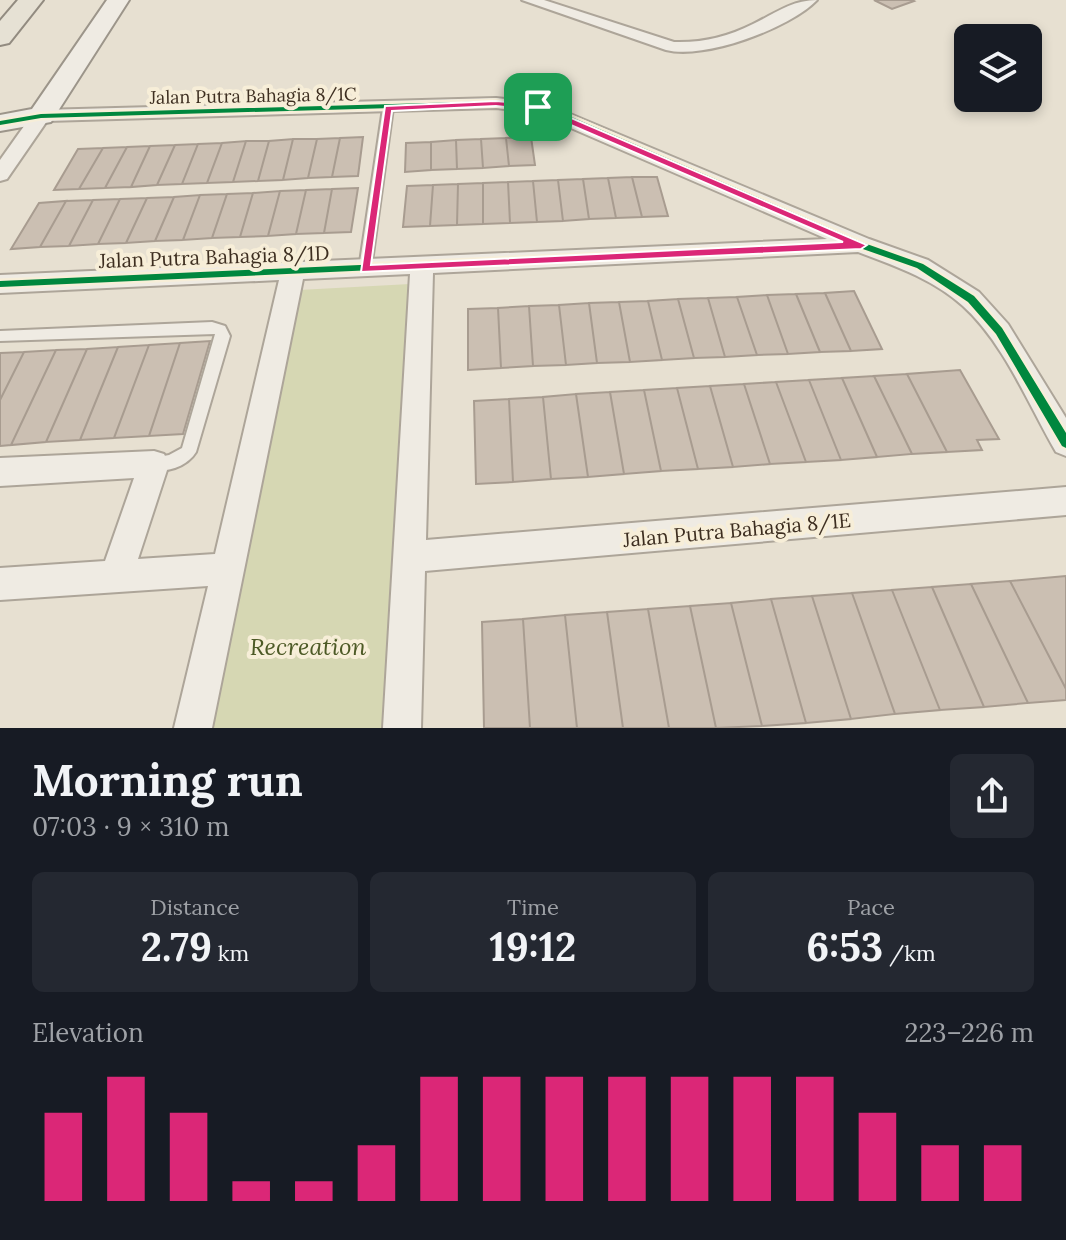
<!DOCTYPE html>
<html lang="en">
<head>
<meta charset="utf-8">
<style>
	body { margin:0; font-family:Lora,serif; background:#242831; color:#f1f3f6; height:100vh; display:flex; flex-direction:column; font-size:30px; white-space:nowrap }
	* { box-sizing:border-box; margin:0 }
	p { font-size:26px; color:#9ea1a6 }
	.icon { flex:none; width:44px; height:44px; fill:none; stroke:currentColor; stroke-width:2; stroke-linecap:round; stroke-linejoin:round }
	.map { position:relative; height:728px; overflow:hidden }
	.drawer { display:flex; flex-direction:column; background:#171b24; flex:1 }
	.drawer>* { flex:none }
	.controls { position:absolute; left:954px; top:24px; display:grid; gap:16px }
	.controls a { display:grid; place-items:center; width:88px; height:88px; border-radius:12px; background:#171b24; box-shadow:0 4px 12px #0003; font-size:40px }
	.pin { position:absolute; display:grid; place-items:center; width:68px; height:68px; color:#fff; margin:-34px; border-radius:16px; box-shadow:0 4px 12px #0006 }
	.round { display:grid; place-items:center; flex:none; width:84px; height:84px; border-radius:12px; background:#242831 }
	.headline { display:flex; align-items:center; justify-content:space-between; height:136px; padding:0 32px }
	h1 { font-size:44px; font-weight:700; line-height:60px }
	.stats { display:grid; grid-template-columns:repeat(3,1fr); gap:12px; height:136px; padding:8px 32px }
	.stats div { display:grid; align-content:center; border-radius:12px; background:#242831; text-align:center }
	.stats b { font-size:40px; font-weight:700 }
	.stats small { font-size:22px; font-weight:400 }
	.stats p { font-size:22px }
	.chart { height:224px; padding:16px 32px }
	.chart p { display:flex; justify-content:space-between }
	.chart svg { width:100%; height:144px; margin-top:8px; stroke:#db2777; stroke-width:6 }
	.map>svg:first-child { display:block }
	.green { fill:#d6d7b3 }
	.building { fill:#cbbfb2; stroke:#a89c90; stroke-width:2 }
	.lines { fill:none; stroke-linecap:round; stroke-linejoin:round }
	.lane-casing { stroke:#ada599; stroke-width:4 }
	.street-casing { stroke:#ada599; stroke-width:4 }
	.secondary-casing { stroke:#9c958a; stroke-width:4 }
	.primary-casing { stroke:#928b80; stroke-width:4 }
	.lane { fill:#efebe3; fill-rule:evenodd }
	.street { fill:#efebe3; fill-rule:evenodd }
	.secondary { fill:#efebe3; fill-rule:evenodd }
	.primary { fill:#e6e1d4; fill-rule:evenodd }
	.cycleway-casing { stroke:#f7eed8; stroke-width:5 }
	.cycleway { fill:#00873e; fill-rule:evenodd }
	.route { fill:#db2777; stroke:#fff; stroke-width:2; fill-rule:evenodd }
	.labels { text-anchor:middle; stroke-width:8; stroke-linejoin:round; paint-order:stroke }
	.far-street-label { font-size:18px; fill:#3d2e20; stroke:#f7eed8 }
	.street-label { font-size:20px; fill:#3d2e20; stroke:#f7eed8 }
	.near-park-label { font-size:24px; font-style:italic; fill:#4d5a26; stroke:#f7eed8 }
</style>
</head>
<body>
<div class="map">
<svg width="1066" height="728" viewBox="0 0 1066 728">
	<rect width="100%" height="100%" fill="#e7e0d1"/>
	<!-- green -->
	<path class="green" d="M410,284L382,728H211L299,290Z"/>
	<!-- building -->
	<path class="building" d="M874,0H912L914,1L892,9Z
		M363,137L358,176L332,177L340,138Z
		M531,137L535,165L509,166L506,138Z
		M340,138L332,177L308,178L317,139Z
		M506,138L509,166L483,168L481,139Z
		M293,139L283,180L258,181L269,141Z
		M293,139H317L308,178L283,180Z
		M481,139L483,168L457,169L456,140Z
		M456,140L457,169L431,170V142Z
		M246,141L233,182L207,183L222,143Z
		M246,141H269L258,181L233,182Z
		M431,142V170L405,172L406,143Z
		M222,143L207,183L182,184L198,144Z
		M198,144L182,184L157,185L175,145Z
		M175,145L157,185L131,187L150,146Z
		M150,146L131,187L105,188L127,147Z
		M127,147L105,188L79,189L103,148Z
		M103,148L79,189L54,190L78,149Z
		M632,177H657L668,216L642,217Z
		M632,177L642,217L616,218L608,178Z
		M608,178L616,218L589,219L583,179Z
		M583,179L589,219L563,221L558,180Z
		M558,180L563,221L537,222L533,181Z
		M533,181L537,222L510,223L508,182Z
		M508,182L510,223L483,224V183Z
		M483,183V224L457,225L458,184Z
		M458,184L457,225L430,226L433,185Z
		M433,185L430,226L403,227L407,186Z
		M358,188L351,232L324,233L332,189Z
		M332,189L324,233L296,234L306,190Z
		M306,190L296,234L268,236L280,191Z
		M280,191L268,236L240,237L253,193Z
		M253,193L240,237L212,238L227,194Z
		M227,194L212,238L183,240L200,195Z
		M200,195L183,240L155,241L174,197Z
		M174,197L155,241L126,243L147,198Z
		M147,198L126,243L98,244L120,199Z
		M120,199L98,244L69,246L93,200Z
		M93,200L69,246L40,247L66,201Z
		M66,201L40,247L11,249L39,203Z
		M854,291L882,349L851,351L825,293Z
		M825,293L851,351L820,352L796,294Z
		M796,294L820,352L788,354L767,295Z
		M767,295L788,354L757,355L737,297Z
		M737,297L757,355L725,357L708,298Z
		M708,298L725,357L694,358L678,299Z
		M678,299L694,358L662,360L648,301Z
		M648,301L662,360L630,362L619,302Z
		M619,302L630,362L597,363L589,303Z
		M589,303L597,363L566,365L559,305Z
		M559,305L566,365L533,366L529,306Z
		M529,306L533,366L501,368L498,308Z
		M498,308L501,368L468,370V309Z
		M210,341L183,434L149,436L180,343Z
		M180,343L149,436L114,438L149,345Z
		M149,345L114,438L80,440L118,347Z
		M118,347L80,440L46,442L87,349Z
		M87,349L46,442L11,445L56,350Z
		M56,350L11,445L0,446V400L24,352Z
		M24,352L0,400V353Z
		M960,370L999,439L977,440L982,450L947,452L907,374Z
		M907,374L947,452L912,454L874,376Z
		M874,376L912,454L877,457L842,378Z
		M842,378L877,457L841,460L809,380Z
		M809,380L841,460L806,462L776,382Z
		M776,382L806,462L770,464L744,384Z
		M744,384L770,464L733,467L710,386Z
		M710,386L733,467L698,469L677,388Z
		M677,388L698,469L661,471L644,390Z
		M644,390L661,471L624,474L610,392Z
		M610,392L624,474L588,477L576,394Z
		M576,394L588,477L551,479L543,397Z
		M543,397L551,479L513,482L509,399Z
		M509,399L513,482L476,484L474,401Z
		M1066,576V689L1010,581Z
		M1010,581L1066,689V700L1028,703L971,584Z
		M971,584L1028,703L984,707L932,587Z
		M932,587L984,707L940,710L892,590Z
		M892,590L940,710L895,714L852,593Z
		M852,593L895,714L851,719L812,596Z
		M812,596L851,719L806,723L771,599Z
		M771,599L806,723L762,726L731,603Z
		M731,603L762,726L716,728L690,606Z
		M690,606L716,728H669L648,609Z
		M648,609L669,728H623L607,612Z
		M607,612L623,728H577L565,615Z
		M565,615L577,728H530L523,619Z
		M523,619L530,728H484L482,622Z"/>
	<g class="lines">
		<!-- lane casing -->
		<g class="lane-casing">
			<path id="lane" d="M388,105L393,108L371,269L365,274L359,269L383,108Z
				M212,322L225,326L230,336L196,452C187,467 165,474 148,469L146,464L148,459L169,455L182,448L215,334L0,341V331Z"/>
		</g>
		<!-- street casing -->
		<g class="street-casing">
			<path id="street" d="M522,0H544L674,42C703,43 727,37 753,24C776,13 792,0 817,0C790,28 705,60 666,50Z
				M496,98L544,103L869,239L928,260L979,292L1008,324L1066,418V456L1056,452C1028,404 1004,343 963,306C933,279 895,266 858,252L433,273L426,540L1066,487V515L425,571L421,728H383L410,274L303,279L212,728H174L208,586L0,600V568L105,561L134,478L0,486V458L154,451L164,454L169,464L138,559L215,554L279,280L0,293V275L827,239L534,112L496,108L47,121L7,179L0,181V160L34,112L41,110Z"/>
		</g>
		<!-- secondary casing -->
		<g class="secondary-casing">
			<path id="secondary" d="M107,0H129L51,122L0,131V115L32,109Z"/>
		</g>
		<!-- primary casing -->
		<g class="primary-casing">
			<path id="primary" d="M18,0H43L9,43L0,45V21Z"/>
		</g>
		<!-- lane -->
		<use href="#lane" class="lane"/>
		<!-- street -->
		<use href="#street" class="street"/>
		<!-- secondary -->
		<use href="#secondary" class="secondary"/>
		<!-- primary -->
		<use href="#primary" class="primary"/>
		<!-- cycleway casing -->
		<g class="cycleway-casing">
			<path id="cycleway" d="M496,101L560,112L864,243L923,264L974,296L1002,328L1066,433V448L1062,446L996,334L968,302L917,268L860,248L0,287V281L849,243L556,115L496,105L41,118L0,125V121L41,114Z"/>
		</g>
		<!-- cycleway -->
		<use href="#cycleway" class="cycleway"/>
	</g>
	<!-- route -->
	<path class="route" d="M496,101L541,105L867,245L861,249L361,272L385,106ZM496,106L536,110L843,242L371,265L392,111Z"/>
	<g class="labels">
		<!-- far-street labels -->
		<g class="far-street-label">
			<text transform="translate(253 96) rotate(-1)" y="6">Jalan Putra Bahagia 8/1C</text>
		</g>
		<!-- street labels -->
		<g class="street-label">
			<text transform="translate(214 257) rotate(-2)" y="7">Jalan Putra Bahagia 8/1D</text>
			<text transform="translate(737 530) rotate(-5)" y="7">Jalan Putra Bahagia 8/1E</text>
		</g>
		<!-- near-park labels -->
		<g class="near-park-label">
			<text x="308" y="655">Recreation</text>
		</g>
	</g>
</svg>
<div class="controls">
<a><svg class="icon" aria-label="layers" viewBox="0 0 24 24"><path d="M12 4l9 5-9 5-9-5zM3 14l9 5 9-5"/></svg></a>
</div>
<div class="pin" style="left:538px;top:107px;background:#1e9e55"><svg class="icon" aria-label="arrive" viewBox="0 0 24 24"><path d="M6 21V4h12l-3 4 3 4H6"/></svg></div>
</div>
<section class="drawer">
<div class="headline"><div><h1>Morning run</h1><p>07:03 · 9 × 310 m</p></div><a class="round"><svg class="icon" aria-label="share" viewBox="0 0 24 24"><path d="M12 15V3M7 8l5-5 5 5M5 13v7h14v-7"/></svg></a></div>
<div class="stats">
<div><p>Distance</p><b>2.79<small> km</small></b></div>
<div><p>Time</p><b>19:12</b></div>
<div><p>Pace</p><b>6:53<small> /km</small></b></div>
</div>
<div class="chart"><p><span>Elevation</span>223–226 m</p>
<svg viewBox="0 0 160 44" preserveAspectRatio="none"><path d="M5 44V17M15 44V6M25 44V17M35 44V38M45 44V38M55 44V27M65 44V6M75 44V6M85 44V6M95 44V6M105 44V6M115 44V6M125 44V6M135 44V17M145 44V27M155 44V27"/></svg>
</div>
</section>
</body>
</html>
